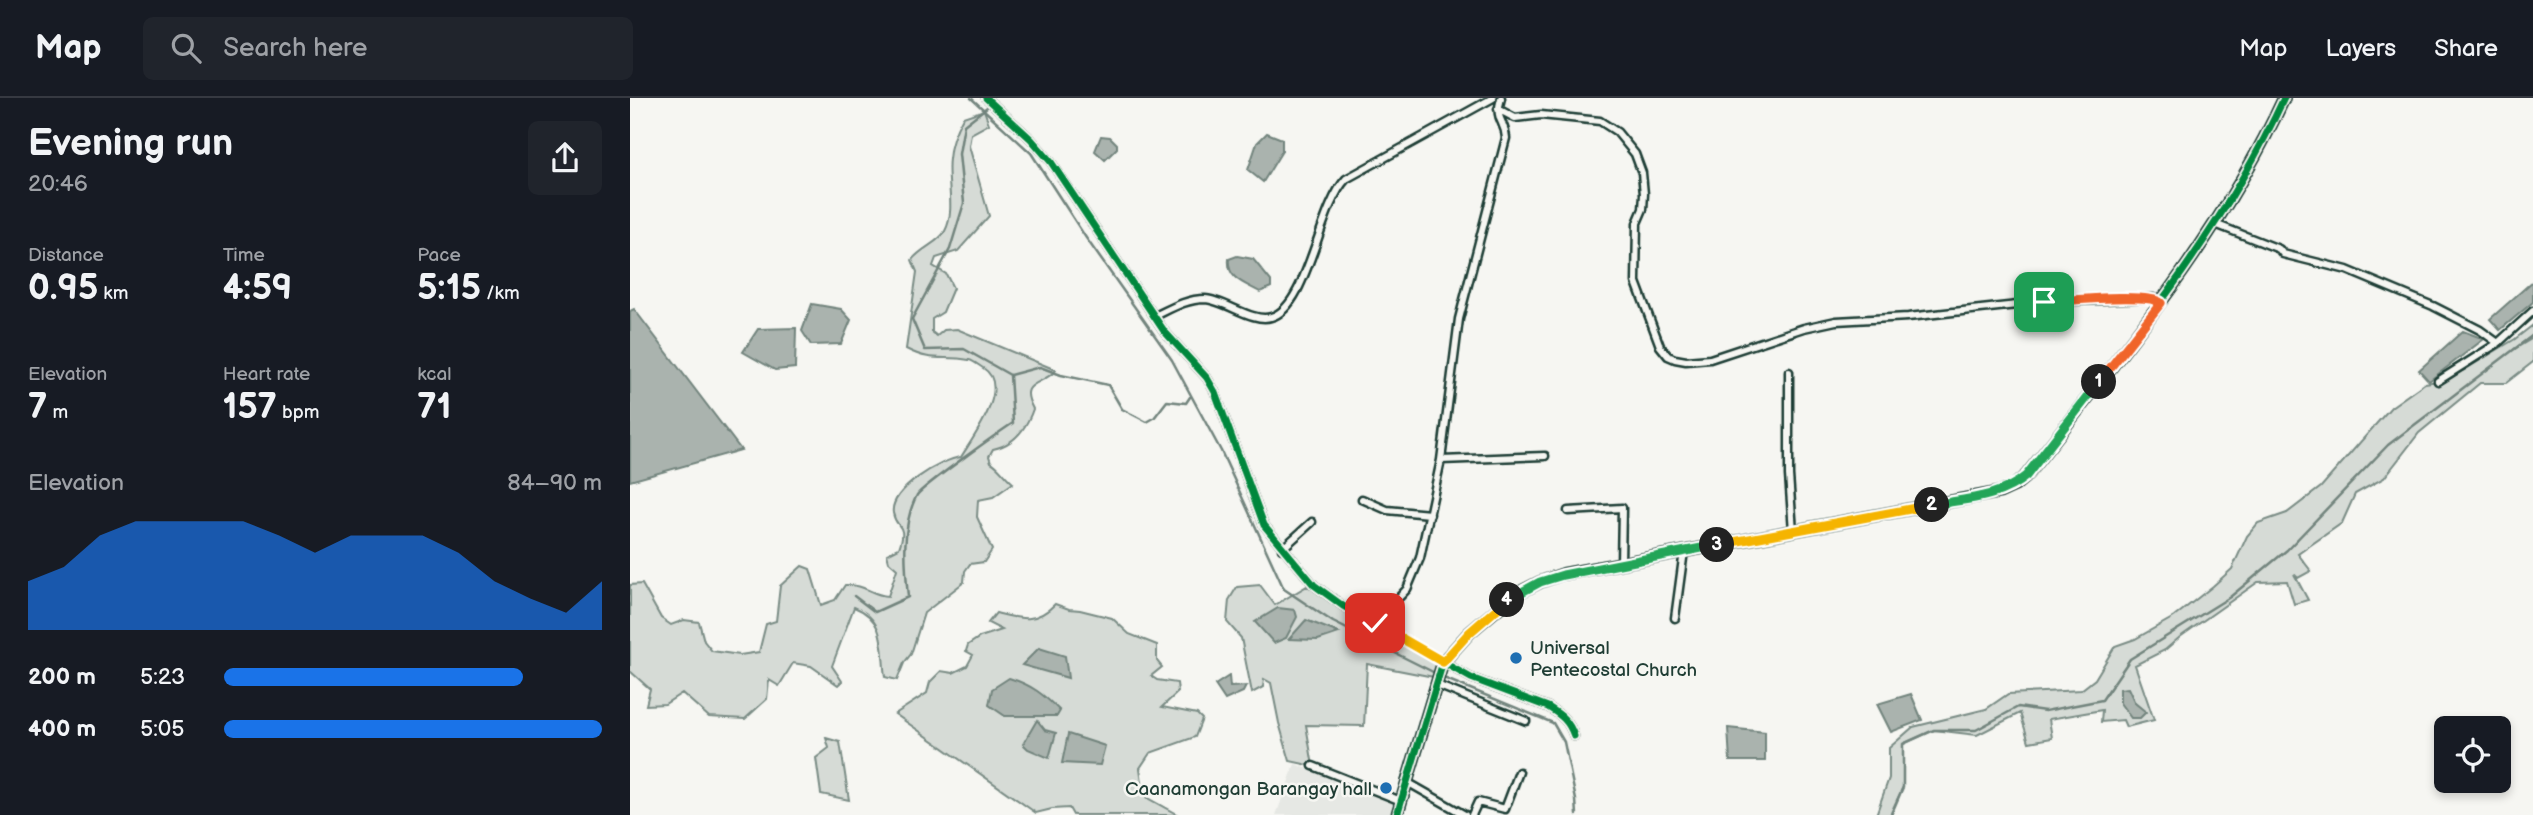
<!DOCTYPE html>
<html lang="en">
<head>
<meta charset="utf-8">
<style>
	body { margin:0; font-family:"Balsamiq Sans",sans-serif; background:#20242c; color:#f1f3f6; height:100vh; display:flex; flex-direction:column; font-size:26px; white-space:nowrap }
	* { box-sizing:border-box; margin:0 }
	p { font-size:23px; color:#9ea1a6 }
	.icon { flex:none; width:38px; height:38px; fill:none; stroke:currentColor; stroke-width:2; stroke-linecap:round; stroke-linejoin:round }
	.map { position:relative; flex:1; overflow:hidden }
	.details { display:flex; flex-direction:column; background:#171b24; width:630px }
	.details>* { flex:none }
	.fabs { position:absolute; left:1804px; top:618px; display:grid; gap:14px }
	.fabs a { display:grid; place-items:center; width:77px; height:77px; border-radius:10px; background:#171b24; box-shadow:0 4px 10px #0003; font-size:35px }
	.pin { position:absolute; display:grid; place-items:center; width:60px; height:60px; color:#fff; margin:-30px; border-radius:14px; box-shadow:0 4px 10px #0006 }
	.km { position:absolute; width:35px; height:35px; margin:-18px; border-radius:50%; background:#222; color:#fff; font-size:19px; line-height:35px; text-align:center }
	.round { display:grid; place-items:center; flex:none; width:74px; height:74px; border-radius:10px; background:#20242c }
	.overview { display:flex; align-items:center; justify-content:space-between; height:119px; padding:0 28px }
	h1 { font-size:38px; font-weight:600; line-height:52px }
	.stats { display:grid; grid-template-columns:repeat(3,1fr); gap:10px; height:119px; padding:7px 28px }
	.stats div { display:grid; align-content:center }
	.stats b { font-size:35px; font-weight:600 }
	.stats small { font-size:19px; font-weight:400 }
	.stats p { font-size:19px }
	.chart { height:196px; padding:14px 28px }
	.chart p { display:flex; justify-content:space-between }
	.chart svg { width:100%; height:126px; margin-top:7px; fill:#1a73e8; opacity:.7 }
	ul { padding:0 28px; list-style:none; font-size:23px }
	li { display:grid; grid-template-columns:112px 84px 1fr; align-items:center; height:52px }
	li i { height:18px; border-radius:9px; background:#1a73e8 }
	header { display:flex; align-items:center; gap:42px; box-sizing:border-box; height:98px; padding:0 35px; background:#171b24; border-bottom:2px solid #363941 }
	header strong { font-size:33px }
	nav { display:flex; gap:38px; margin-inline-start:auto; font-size:24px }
	.search { width:490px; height:63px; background:#20242c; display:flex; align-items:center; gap:18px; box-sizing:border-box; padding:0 24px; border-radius:10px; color:#9ea1a6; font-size:26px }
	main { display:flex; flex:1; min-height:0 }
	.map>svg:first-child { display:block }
	.built { fill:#e6e8e4 }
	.green { fill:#d6dbd6; stroke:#7a8c85; stroke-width:2 }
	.water { fill:#aab3ae; stroke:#72847d; stroke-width:2 }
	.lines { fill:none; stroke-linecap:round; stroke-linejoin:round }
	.stream { stroke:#72847d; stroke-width:2.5 }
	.street-casing { stroke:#1f3d34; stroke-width:11 }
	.secondary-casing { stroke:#1f3d34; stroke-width:14 }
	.street { stroke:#f6f6f2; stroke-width:6 }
	.secondary { stroke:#f6f6f2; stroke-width:9 }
	.cycleway-casing { stroke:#f6f6f2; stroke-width:11 }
	.cycleway { stroke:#00873e; stroke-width:7 }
	.split-1-casing { stroke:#fff; stroke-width:14 }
	.split-2-casing { stroke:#fff; stroke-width:14 }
	.split-3-casing { stroke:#fff; stroke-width:14 }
	.split-4-casing { stroke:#fff; stroke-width:14 }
	.split-5-casing { stroke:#fff; stroke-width:14 }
	.split-1 { stroke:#f0652b; stroke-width:9 }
	.split-2 { stroke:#22a559; stroke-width:9 }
	.split-3 { stroke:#f5b400; stroke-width:9 }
	.split-4 { stroke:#22a559; stroke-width:9 }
	.split-5 { stroke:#f5b400; stroke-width:9 }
	.poi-dot { fill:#1f6fb2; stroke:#f6f6f2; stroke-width:2.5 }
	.labels { text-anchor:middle; stroke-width:5; stroke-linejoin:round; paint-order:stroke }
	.poi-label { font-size:19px; fill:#1f3d34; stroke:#f6f6f2; text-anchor:start }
</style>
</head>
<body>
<header>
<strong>Map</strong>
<div class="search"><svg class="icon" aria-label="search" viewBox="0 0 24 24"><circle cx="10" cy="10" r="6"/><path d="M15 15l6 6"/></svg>Search here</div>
<nav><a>Map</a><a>Layers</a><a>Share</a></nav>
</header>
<main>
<section class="details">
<div class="overview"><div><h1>Evening run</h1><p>20:46</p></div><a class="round"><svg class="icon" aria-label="share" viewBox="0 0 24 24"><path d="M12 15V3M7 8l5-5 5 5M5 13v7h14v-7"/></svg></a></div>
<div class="stats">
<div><p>Distance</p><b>0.95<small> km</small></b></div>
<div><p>Time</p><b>4:59</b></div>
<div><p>Pace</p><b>5:15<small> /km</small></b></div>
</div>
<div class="stats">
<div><p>Elevation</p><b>7<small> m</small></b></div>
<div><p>Heart rate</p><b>157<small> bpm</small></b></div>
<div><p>kcal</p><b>71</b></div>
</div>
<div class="chart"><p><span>Elevation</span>84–90 m</p>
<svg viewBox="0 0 160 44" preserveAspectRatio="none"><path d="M0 44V27L10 22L20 11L30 6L40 6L50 6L60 6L70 11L80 17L90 11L100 11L110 11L120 17L130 27L140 33L150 38L160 27V44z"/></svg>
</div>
<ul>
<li><b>200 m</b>5:23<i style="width:79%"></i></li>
<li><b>400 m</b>5:05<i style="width:100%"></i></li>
</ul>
</section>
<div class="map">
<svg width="1903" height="717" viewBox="0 0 1903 717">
	<rect width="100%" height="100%" fill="#f6f6f2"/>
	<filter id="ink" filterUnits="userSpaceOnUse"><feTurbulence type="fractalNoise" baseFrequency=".0143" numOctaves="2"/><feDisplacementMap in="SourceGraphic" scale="14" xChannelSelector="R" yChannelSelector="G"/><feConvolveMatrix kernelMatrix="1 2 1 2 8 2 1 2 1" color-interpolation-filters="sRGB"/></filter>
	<g filter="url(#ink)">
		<!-- built -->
		<path class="built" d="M665,666L766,703L761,717H646Z"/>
		<!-- green -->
		<path class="green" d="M354,12L359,26L341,36L339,48L359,118L328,153L306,160L303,168L316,176L323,190L313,214L302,221V234L307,238L314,232L327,231L426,272C413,288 387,282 403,311C396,331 383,347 363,351L359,358L361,364C369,368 375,379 383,385L363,399L348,402L347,419L362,452L354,464L340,466L335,473L334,484L294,515L281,556L274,565L267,582L255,579C251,551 257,522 224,509L202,568L212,583L208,587L181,568L163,565L149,588L139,582L137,601L115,621L79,619L52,595L35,606L16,607L20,591L0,573V487L12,486L31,520L41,527L54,522L69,524L74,543L82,553L110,557L129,554L136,526L146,523L150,488L172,468L180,471L191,507L205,502L215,487C236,486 240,497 258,498L267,471L259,464L257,456L269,450C278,425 266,432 263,415C259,392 312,361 331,359C344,338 382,288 353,270C348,267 344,263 339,262C313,257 303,265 276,251L287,174L282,162C291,150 310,144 315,133C326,113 316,82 319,61C320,45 325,33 333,19Z
			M1903,227V237L1883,252L1903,240V264L1876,285H1850L1789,335L1754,380L1725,396L1712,425L1668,456L1681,473L1668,480L1664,476L1678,502L1664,506L1657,483L1628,484L1550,539L1535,552L1505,567L1524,622L1496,629L1493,622L1471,624L1472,612L1419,621L1422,640L1399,644L1390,615L1347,637L1304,632L1273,646V689L1260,717H1246L1259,680V650L1283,629L1356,611L1378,596L1451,592L1465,581L1485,548L1505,541L1544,519L1583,488L1602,471L1617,438L1628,425L1657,415L1691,389L1761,309L1795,285L1808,283L1834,272L1885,241Z
			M630,487L645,507L677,488L813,564L809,580L737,566L734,628L676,627L683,668L660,663L649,625L641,585L634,581L633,589L622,595L611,540L597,524L599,502L607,489Z
			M425,506L439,511L450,512L482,520L499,536L527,547V563L532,569L521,578L527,582L547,585L548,594L532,609L567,616L572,621L565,639L520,655L510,670L514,698L548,717H443L439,710L422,711L406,715L265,616L297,595L300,584L311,573L323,575L337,568L343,557L336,553L338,547L350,539L372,532L358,525L366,515C390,521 406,526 425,506Z
			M196,640L210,644L219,702L191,696L186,660L199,650Z"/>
		<!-- water -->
		<path class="water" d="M637,35L652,41V53L633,84L618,72L627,45Z
			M471,38L480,39L487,46V50L475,62L465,53Z
			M607,158L623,161L641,183V189L630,194C614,185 597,181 599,161Z
			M1903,183V204L1870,232L1860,221Z
			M182,206L211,211L221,222L211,246L181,247L172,233Z
			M4,211L111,352L0,383V213Z
			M166,230L165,270L145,272L113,254L128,231Z
			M1833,233L1854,241L1799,283L1789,272Z
			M648,510L665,512L667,519L656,540L644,545L625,524Z
			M676,522L709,535L688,542L659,541Z
			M409,550L435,558L438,580L392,567Z
			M599,578L600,589L616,588L613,594L595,602L585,587Z
			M379,580C402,587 413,596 430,613L427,618H375L359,607L362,591Z
			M1498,590L1505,605L1516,614L1510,620H1501L1490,605V591Z
			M1281,596L1292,622L1261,634L1247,606Z
			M407,622L415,632L426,635L419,660L398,651L393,646Z
			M1098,630L1135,634V663H1100Z
			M438,636L475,648L470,667L432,665Z"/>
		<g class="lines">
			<!-- stream -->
			<path class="stream" d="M341,0L401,55L456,140L542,262L591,353L654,491L703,524L805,575
				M380,277L410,269L431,277L478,287L492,311L517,324L524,320L537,303L556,305L560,299
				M224,498L245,514L278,499C275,467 271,427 287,397C293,388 368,335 383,325L380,277L334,251L295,252L282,221L320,151L334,105L329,56L334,27L357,9
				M816,581L923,625L934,644L946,702L947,717
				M1261,717L1273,689V646L1304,632H1346L1388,609L1415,613L1472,602L1500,561L1600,499L1657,452L1758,347L1903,237"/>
			<!-- street casing -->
			<g class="street-casing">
				<path id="street" d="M356,0L401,41L421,64L534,233L577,280L585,294L634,427L684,487L713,508L841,580L918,609C931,617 939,623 944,638
					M868,11L885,20L911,17L970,23L987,34L1005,56L1012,75L1014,96L1013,111L1007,125L1006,184L1030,248L1038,258L1045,261L1056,263L1080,261L1174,230L1206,223L1278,219L1414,204L1523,200L1531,205
					M1585,126L1649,151L1653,156L1717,172L1803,208L1850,232L1868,245L1903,213
					M525,218C540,211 556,201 575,201C595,202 623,225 641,219C678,209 688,111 716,81L863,0
					M1159,274V377L1163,433
					M1808,283L1868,245
					M811,362L915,358
					M732,401L757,412L800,416
					M938,413L992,410L991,465
					M652,451L682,424
					M1045,520L1054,453
					M745,525L777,491L790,460L811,362L829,221L876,40C875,21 864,24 871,0
					M807,587L896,623
					M683,668L771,703
					M777,684L835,717
					M842,717L848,704L875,711L889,674"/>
			</g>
			<!-- secondary casing -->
			<g class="secondary-casing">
				<path id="secondary" d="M767,717L813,564L839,535L884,497L910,484L933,476L1371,394L1384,388L1396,378C1490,258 1590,140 1654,0"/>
			</g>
			<!-- street -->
			<use href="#street" class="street"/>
			<!-- secondary -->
			<use href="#secondary" class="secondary"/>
			<!-- cycleway casing -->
			<g class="cycleway-casing">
				<path id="cycleway" d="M356,0L401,41L421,64L534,233L577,280L585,294L634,427L684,487L713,508L841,580L918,609C931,617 939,623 944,638
					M767,717L813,564L839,535L884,497L910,484L933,476L1371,394L1384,388L1396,378C1490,258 1590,140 1654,0"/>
			</g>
			<!-- cycleway -->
			<use href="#cycleway" class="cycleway"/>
		</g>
	</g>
	<g class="lines" filter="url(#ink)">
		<!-- split-1 casing -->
		<g class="split-1-casing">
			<path id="split-1" d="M1414,204C1435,203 1519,194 1531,205L1469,284"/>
		</g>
		<!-- split-2 casing -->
		<g class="split-2-casing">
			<path id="split-2" d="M1302,407C1335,401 1370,400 1396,378L1469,284"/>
		</g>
		<!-- split-3 casing -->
		<g class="split-3-casing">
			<path id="split-3" d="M1087,447L1302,407"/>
		</g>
		<!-- split-4 casing -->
		<g class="split-4-casing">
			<path id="split-4" d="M877,502L910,484L933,477L1087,447"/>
		</g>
		<!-- split-5 casing -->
		<g class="split-5-casing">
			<path id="split-5" d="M745,525L813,564L839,535L877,502"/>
		</g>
		<!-- split-1 -->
		<use href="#split-1" class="split-1"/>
		<!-- split-2 -->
		<use href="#split-2" class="split-2"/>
		<!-- split-3 -->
		<use href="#split-3" class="split-3"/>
		<!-- split-4 -->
		<use href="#split-4" class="split-4"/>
		<!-- split-5 -->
		<use href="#split-5" class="split-5"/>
	</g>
	<!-- markers -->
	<g class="poi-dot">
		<circle cx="886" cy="560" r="7"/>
		<circle cx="756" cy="690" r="7"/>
	</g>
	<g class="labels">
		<!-- poi labels -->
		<g class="poi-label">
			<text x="900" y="556">Universal<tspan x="900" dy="22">Pentecostal Church</tspan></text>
			<text x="742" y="697" text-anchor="end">Caanamongan Barangay hall</text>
		</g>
	</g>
</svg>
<div class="fabs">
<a><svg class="icon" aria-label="locate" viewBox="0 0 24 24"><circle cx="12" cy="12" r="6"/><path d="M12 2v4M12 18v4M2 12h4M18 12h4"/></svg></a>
</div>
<div class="pin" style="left:1414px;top:204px;background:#1e9e55"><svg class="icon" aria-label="arrive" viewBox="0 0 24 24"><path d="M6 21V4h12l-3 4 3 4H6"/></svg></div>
<div class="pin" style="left:745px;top:525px;background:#d93025"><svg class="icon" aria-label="check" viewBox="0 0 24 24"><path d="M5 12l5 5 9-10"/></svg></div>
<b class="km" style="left:1469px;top:284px">1</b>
<b class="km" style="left:1302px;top:407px">2</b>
<b class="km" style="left:1087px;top:447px">3</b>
<b class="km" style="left:877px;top:502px">4</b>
</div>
</main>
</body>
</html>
